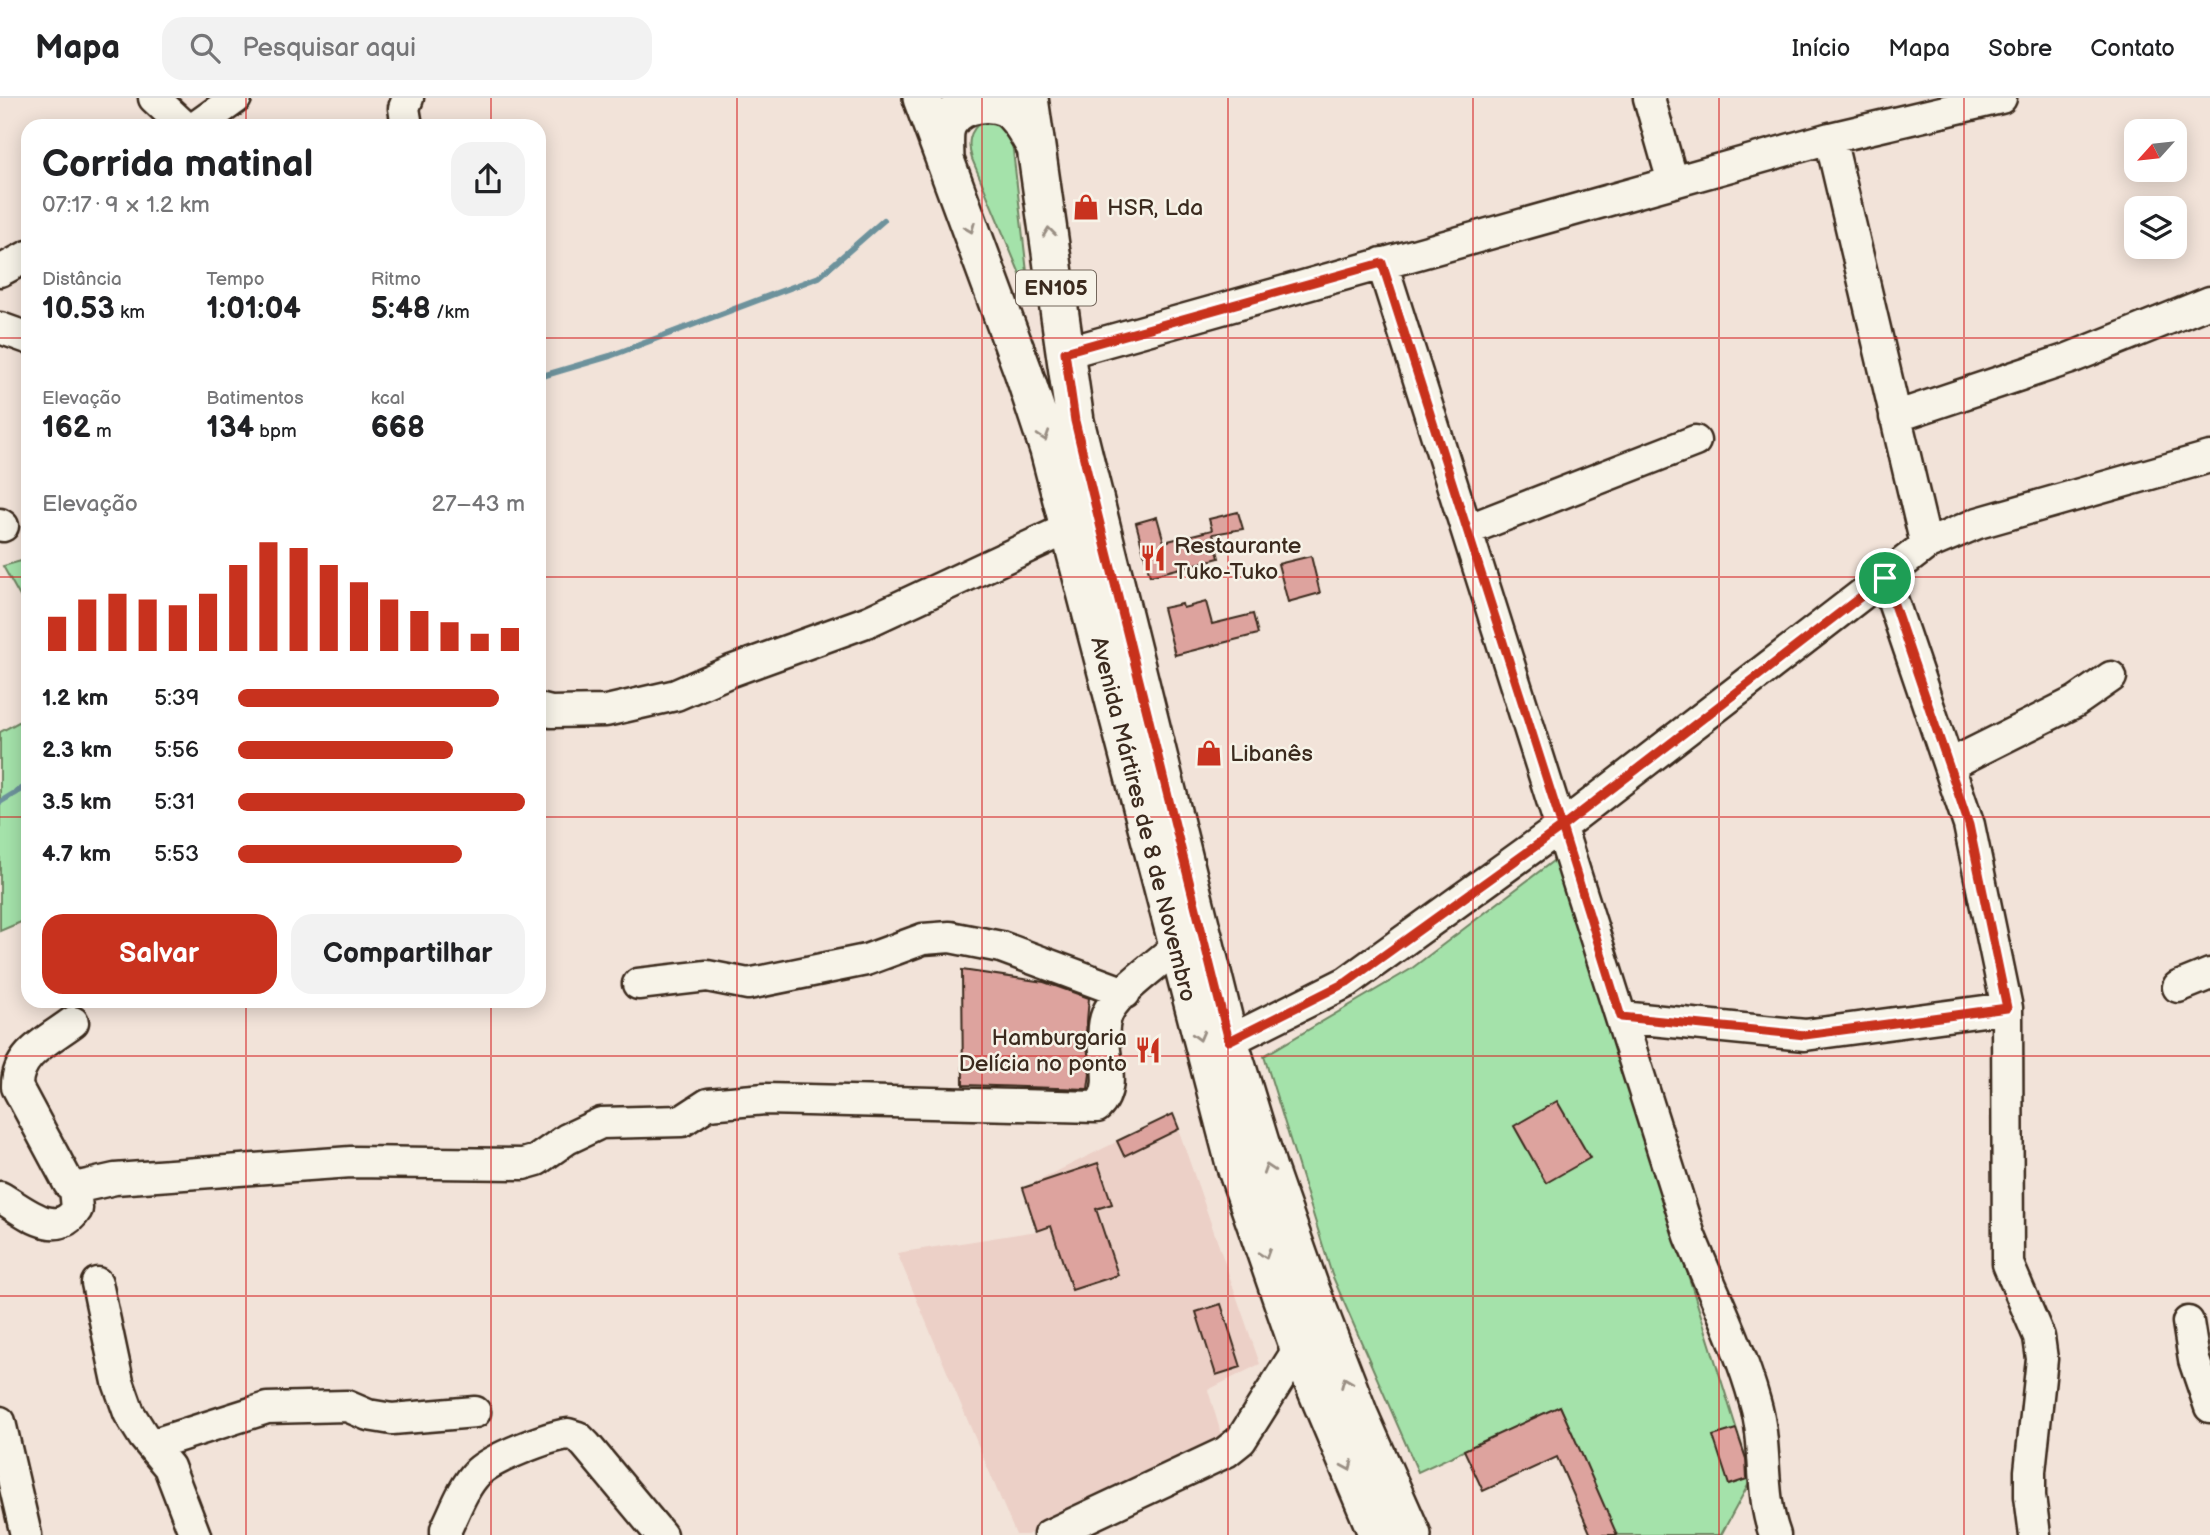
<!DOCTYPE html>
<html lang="pt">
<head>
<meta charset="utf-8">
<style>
	body { margin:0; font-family:"Balsamiq Sans",sans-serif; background:#f2f2f2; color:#202124; height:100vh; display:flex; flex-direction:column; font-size:26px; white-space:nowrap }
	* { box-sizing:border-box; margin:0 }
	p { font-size:23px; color:#757577 }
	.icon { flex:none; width:38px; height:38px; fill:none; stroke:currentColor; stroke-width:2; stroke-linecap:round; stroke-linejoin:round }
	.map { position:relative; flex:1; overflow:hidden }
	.drawer { position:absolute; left:21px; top:21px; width:525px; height:889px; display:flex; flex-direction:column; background:#fff; border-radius:21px; box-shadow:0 4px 18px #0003 }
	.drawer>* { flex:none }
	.needle { width:46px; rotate:243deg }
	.fabs { position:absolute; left:2124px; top:21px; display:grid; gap:14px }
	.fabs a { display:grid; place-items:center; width:63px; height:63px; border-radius:14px; background:#fff; box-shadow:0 4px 18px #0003; font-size:35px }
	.pin { position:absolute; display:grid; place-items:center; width:60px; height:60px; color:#fff; margin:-30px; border:4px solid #fff; border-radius:50%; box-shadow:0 2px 7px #0007 }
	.round { display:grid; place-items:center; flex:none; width:74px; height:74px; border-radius:21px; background:#f2f2f2 }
	.overview { display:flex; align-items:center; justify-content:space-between; height:119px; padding:0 21px }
	h1 { font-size:38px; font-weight:700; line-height:52px }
	.metrics { display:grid; grid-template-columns:repeat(3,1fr); gap:10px; height:119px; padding:7px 21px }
	.metrics div { display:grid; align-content:center }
	.metrics b { font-size:30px; font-weight:700 }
	.metrics small { font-size:19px; font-weight:400 }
	.metrics p { font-size:19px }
	.chart { height:196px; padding:14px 21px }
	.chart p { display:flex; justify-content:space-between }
	.chart svg { width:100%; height:126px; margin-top:7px; stroke:#c8321e; stroke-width:6 }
	.button { display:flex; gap:14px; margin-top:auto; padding:14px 21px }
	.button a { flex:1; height:80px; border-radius:21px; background:#c8321e; color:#fff; font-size:28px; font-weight:700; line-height:80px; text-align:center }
	.button a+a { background:#f2f2f2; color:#202124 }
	ul { padding:0 21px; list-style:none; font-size:23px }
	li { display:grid; grid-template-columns:112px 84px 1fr; align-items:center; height:52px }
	li i { height:18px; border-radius:9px; background:#c8321e }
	header { display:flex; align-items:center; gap:42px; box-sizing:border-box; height:98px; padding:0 35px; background:#fff; border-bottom:2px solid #e0e0e0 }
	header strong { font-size:33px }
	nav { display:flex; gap:38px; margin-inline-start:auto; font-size:24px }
	.search { width:490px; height:63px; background:#f2f2f2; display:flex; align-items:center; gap:18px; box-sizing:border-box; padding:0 24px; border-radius:21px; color:#757577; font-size:26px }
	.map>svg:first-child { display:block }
	.built { fill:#ecd0c7 }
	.green { fill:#a4e2aa; stroke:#708664; stroke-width:2 }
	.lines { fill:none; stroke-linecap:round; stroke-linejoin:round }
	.stream { stroke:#6d929c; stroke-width:6 }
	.building { fill:#dda39e; stroke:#3b2a1e; stroke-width:2 }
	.minor-casing { stroke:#3b2a1e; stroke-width:35 }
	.major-casing { stroke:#3b2a1e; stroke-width:42 }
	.minor { stroke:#f7f3e8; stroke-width:30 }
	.major { stroke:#f7f3e8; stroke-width:37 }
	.oneway { stroke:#998e83 }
	.route-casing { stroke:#fff; stroke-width:14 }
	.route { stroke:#c8321e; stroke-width:9 }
	.grid { fill:none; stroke:#d62828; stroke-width:2; stroke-opacity:0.55 }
	.labels { text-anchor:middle; stroke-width:5; stroke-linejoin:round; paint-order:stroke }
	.shield { fill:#f7f3e8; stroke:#73665b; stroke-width:2 }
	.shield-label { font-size:21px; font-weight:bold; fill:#3b2a1e }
	.poi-label { font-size:23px; fill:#3b2a1e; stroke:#f7f3e8; text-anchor:start }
	.street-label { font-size:23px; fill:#3b2a1e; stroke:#f7f3e8 }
</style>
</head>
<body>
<header>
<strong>Mapa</strong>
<div class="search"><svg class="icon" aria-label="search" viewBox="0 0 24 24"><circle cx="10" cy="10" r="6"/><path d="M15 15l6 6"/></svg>Pesquisar aqui</div>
<nav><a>Início</a><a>Mapa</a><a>Sobre</a><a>Contato</a></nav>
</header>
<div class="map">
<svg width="2210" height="1437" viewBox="0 0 2210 1437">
	<rect width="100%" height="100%" fill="#f2e3d9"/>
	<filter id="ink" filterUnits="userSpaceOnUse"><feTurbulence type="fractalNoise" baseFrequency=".0143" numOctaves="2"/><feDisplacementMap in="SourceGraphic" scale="14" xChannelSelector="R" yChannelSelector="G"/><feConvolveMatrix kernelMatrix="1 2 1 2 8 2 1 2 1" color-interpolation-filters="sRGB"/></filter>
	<g filter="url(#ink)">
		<!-- built -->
		<path class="built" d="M1173,1016L1260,1266L1208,1292L1223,1342L1027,1437H1016L897,1155L1037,1133L1023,1090Z"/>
		<!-- green -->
		<path class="green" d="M982,23C997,24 1006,30 1012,44L1030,200L972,61C967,45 969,33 982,23Z
			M28,461V513L3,468Z
			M28,619V821L0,833V634Z
			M1557,760L1752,1380L1721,1437H1616L1560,1308L1418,1374L1332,1177L1264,958L1411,871Z"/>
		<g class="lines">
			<!-- stream -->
			<path class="stream" d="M539,279L610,258L819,179L884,122
				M0,704L28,687"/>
		</g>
		<!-- building -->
		<path class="building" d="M1238,414L1243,431L1213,436L1219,460L1150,478L1136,425L1157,419L1164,444L1212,432L1209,421Z
			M1311,458L1320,495L1288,504L1278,466Z
			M1206,504L1212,526L1253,516L1258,536L1175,557L1163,510L1182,506L1183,510Z
			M962,872L1044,884L1089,900L1086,935L1090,976L1088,991L963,987Z
			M1557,1003L1590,1060L1546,1085L1514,1028Z
			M1173,1016L1179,1031L1124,1058L1117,1043Z
			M1098,1065L1112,1106L1096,1111L1118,1177L1072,1192L1051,1128L1037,1133L1023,1090Z
			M1221,1206L1241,1269L1216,1277L1196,1214Z
			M1560,1308L1579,1350L1617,1437H1591L1557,1359L1483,1393L1464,1352Z
			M1736,1331L1746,1361L1747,1381L1729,1387L1713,1338Z"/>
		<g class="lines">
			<!-- minor casing -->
			<g class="minor-casing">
				<path id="minor" d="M154,0L184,28
					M1649,0L1673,84
					M197,28L236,0
					M407,28L404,10L408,0
					M1830,40L1926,447
					M1382,165L1690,1138C1712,1193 1739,1246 1755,1304C1768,1348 1759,1394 1775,1437
					M0,173L28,158
					M0,230L28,240
					M1065,255L1830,40L2001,0
					M1895,319L2068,261L2210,204
					M0,426L3,428
					M1467,432L1695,343
					M1885,480L1969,727L2007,910L2008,1166L2039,1239L2042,1261L2030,1373V1398L2035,1437
					M539,611L551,614L606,613L676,597L731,573L869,523L1069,430
					M1949,667L2075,604L2111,579
					M638,886L707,878L748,886L866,862L923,841L950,839L1001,849L1125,895
					M2178,889L2210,876
					M1621,919L1805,937L2007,910
					M73,924C49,942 16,956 17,989L69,1086L75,1090L115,1081L351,1064L523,1066L537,1062L567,1041L601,1025L682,1023L708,1006L765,1001L1097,1009C1123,984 1092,943 1109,912C1121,891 1158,866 1176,849
					M1229,943L1347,884L1561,729L1926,447L1978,425L2210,359
					M0,1099C25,1113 56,1143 77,1111L75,1090
					M97,1185L118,1284L129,1315L144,1339L169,1369L195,1437
					M2188,1224L2194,1262L2210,1309
					M0,1324L26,1437
					M151,1347L267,1310L347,1308L368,1317L392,1321L475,1314
					M446,1437V1431C455,1413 463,1389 478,1374C493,1360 547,1339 568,1336L578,1339L586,1347L661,1437
					M1049,1437L1226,1354L1241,1342L1299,1250"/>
			</g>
			<!-- major casing -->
			<g class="major-casing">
				<path id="major" d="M922,0L1023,273L1049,352L1235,1066L1299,1250L1378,1437
					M1029,0L1075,323L1229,943L1268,1071L1311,1193L1359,1317L1412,1437
					M945,63C945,54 944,43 945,34C950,7 985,0 1007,10C1020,19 1026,33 1034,46"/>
			</g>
			<!-- minor -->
			<use href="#minor" class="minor"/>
			<!-- major -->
			<use href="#major" class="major"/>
		</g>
		<!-- one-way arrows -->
		<defs><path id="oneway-chevron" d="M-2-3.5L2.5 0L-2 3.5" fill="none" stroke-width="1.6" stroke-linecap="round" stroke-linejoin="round" transform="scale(1.75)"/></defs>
		<g class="oneway">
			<use href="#oneway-chevron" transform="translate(970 130) rotate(68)"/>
			<use href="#oneway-chevron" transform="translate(1049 134) rotate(-97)"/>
			<use href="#oneway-chevron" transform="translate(1044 338) rotate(72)"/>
			<use href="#oneway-chevron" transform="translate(1199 938) rotate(75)"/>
			<use href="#oneway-chevron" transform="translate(1268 1071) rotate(-108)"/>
			<use href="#oneway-chevron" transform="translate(1265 1156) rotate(71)"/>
			<use href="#oneway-chevron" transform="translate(1346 1284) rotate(-112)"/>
			<use href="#oneway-chevron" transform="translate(1348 1368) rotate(66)"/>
		</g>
	</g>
	<g class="lines" filter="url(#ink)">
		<!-- route casing -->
		<g class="route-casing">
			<path id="route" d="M1885,480L1562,729L1382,165L1065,254L1075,323L1092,394L1229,943L1347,884L1562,729L1621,919L1805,937L2007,910L1969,727L1885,480"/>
		</g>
		<!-- route -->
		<use href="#route" class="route"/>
	</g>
	<!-- grid -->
	<path class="grid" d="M246,0V28M491,0V28M737,0V1437M982,0V1437M1228,0V1437M1473,0V1437M1719,0V1437M1964,0V1437M0,240H28M539,240H2210M0,479H28M539,479H2210M0,719H28M539,719H2210M246,903V1437M491,903V1437M0,958H2210M0,1198H2210"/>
	<!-- icons -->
	<defs>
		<g id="shop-bare" transform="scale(2.1)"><path d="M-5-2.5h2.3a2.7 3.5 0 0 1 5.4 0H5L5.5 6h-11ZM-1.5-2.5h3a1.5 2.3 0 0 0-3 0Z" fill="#c8321e" stroke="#f7f3e8" stroke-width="2.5" paint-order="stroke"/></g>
		<g id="restaurant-bare" transform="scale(2.1)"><path d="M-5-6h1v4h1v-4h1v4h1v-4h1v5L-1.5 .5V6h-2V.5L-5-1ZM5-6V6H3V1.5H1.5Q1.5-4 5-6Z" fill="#c8321e" stroke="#f7f3e8" stroke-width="2.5" paint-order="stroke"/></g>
	</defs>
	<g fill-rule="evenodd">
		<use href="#shop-bare" x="1086" y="109"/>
		<use href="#restaurant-bare" x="1153" y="460"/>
		<use href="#shop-bare" x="1209" y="655"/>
		<use href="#restaurant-bare" x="1148" y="952"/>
	</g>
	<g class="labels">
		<!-- shield labels -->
		<rect class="shield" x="1016" y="172.5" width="80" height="35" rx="5"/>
		<g class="shield-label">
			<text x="1056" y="197">EN105</text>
		</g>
		<!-- poi labels -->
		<g class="poi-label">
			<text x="1107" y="117">HSR, Lda</text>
			<text x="1174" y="455">Restaurante<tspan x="1174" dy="26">Tuko-Tuko</tspan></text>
			<text x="1230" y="663">Libanês</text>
			<text x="1127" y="947" text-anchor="end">Hamburgaria<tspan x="1127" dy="26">Delícia no ponto</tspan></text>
		</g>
		<!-- street labels -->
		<g class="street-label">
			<text transform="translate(1144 721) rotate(76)" y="8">Avenida Mártires de 8 de Novembro</text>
		</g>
	</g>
</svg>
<div class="fabs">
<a><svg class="needle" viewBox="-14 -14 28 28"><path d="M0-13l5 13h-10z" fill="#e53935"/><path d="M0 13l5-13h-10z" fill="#757577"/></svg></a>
<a><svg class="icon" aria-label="layers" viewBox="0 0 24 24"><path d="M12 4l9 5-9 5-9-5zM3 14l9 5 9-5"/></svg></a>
</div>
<div class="pin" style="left:1885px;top:480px;background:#1e9e55"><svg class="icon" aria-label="arrive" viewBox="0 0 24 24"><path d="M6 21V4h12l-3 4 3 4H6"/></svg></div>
<section class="drawer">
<div class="overview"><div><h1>Corrida matinal</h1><p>07:17 · 9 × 1.2 km</p></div><a class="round"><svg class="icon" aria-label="share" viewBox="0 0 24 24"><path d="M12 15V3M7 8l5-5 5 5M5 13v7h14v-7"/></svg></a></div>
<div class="metrics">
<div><p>Distância</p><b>10.53<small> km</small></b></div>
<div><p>Tempo</p><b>1:01:04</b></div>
<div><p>Ritmo</p><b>5:48<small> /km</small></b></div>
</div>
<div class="metrics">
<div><p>Elevação</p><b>162<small> m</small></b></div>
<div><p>Batimentos</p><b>134<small> bpm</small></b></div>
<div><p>kcal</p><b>668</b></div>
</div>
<div class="chart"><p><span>Elevação</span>27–43 m</p>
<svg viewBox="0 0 160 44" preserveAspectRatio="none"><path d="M5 44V32M15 44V26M25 44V24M35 44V26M45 44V28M55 44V24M65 44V14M75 44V6M85 44V8M95 44V14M105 44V20M115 44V26M125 44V30M135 44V34M145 44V38M155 44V36"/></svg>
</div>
<ul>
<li><b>1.2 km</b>5:39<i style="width:91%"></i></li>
<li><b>2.3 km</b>5:56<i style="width:75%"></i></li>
<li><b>3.5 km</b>5:31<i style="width:100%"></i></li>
<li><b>4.7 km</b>5:53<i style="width:78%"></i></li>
</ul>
<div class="button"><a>Salvar</a><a>Compartilhar</a></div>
</section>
</div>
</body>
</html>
